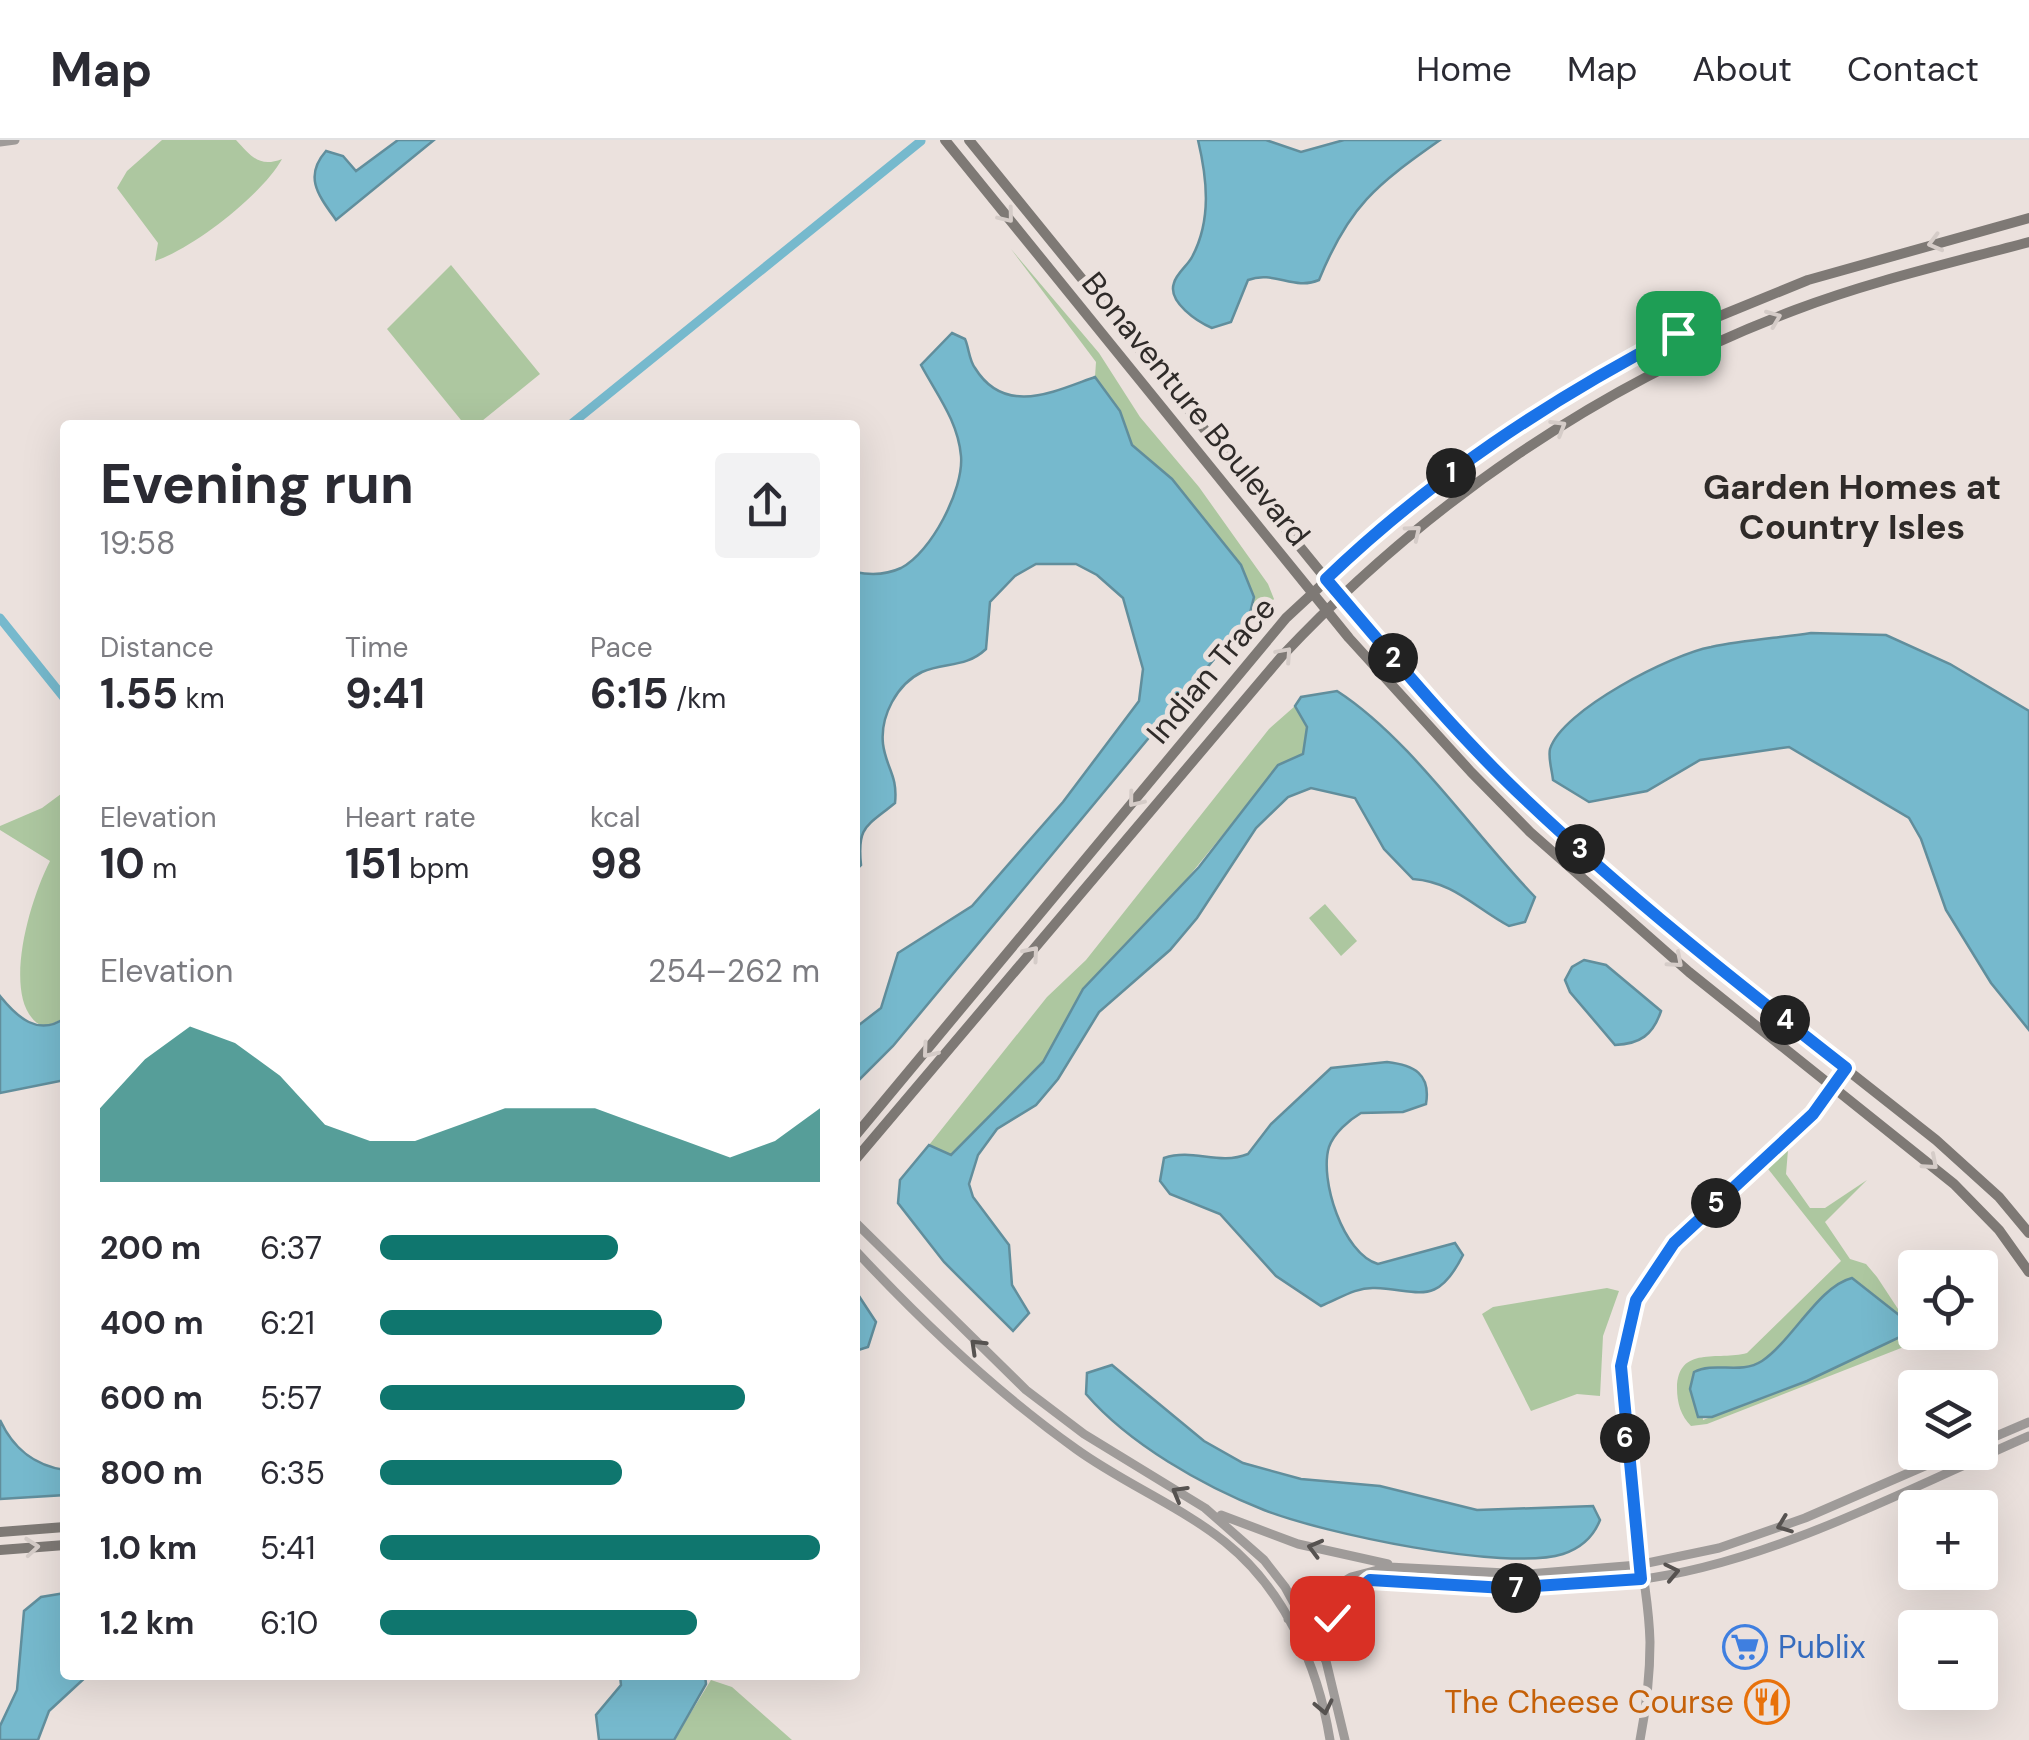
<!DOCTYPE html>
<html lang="en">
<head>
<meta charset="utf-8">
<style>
	body { margin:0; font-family:"DM Sans",sans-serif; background:#f2f2f3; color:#2b2b33; height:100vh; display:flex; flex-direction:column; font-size:38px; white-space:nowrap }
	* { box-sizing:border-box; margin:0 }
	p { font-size:32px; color:#7c7c81 }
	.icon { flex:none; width:55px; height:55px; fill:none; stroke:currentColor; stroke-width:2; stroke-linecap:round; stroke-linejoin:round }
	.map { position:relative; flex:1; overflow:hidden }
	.drawer { position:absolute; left:60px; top:280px; width:800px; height:1260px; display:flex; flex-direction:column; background:#fff; border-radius:10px; box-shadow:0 10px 40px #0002 }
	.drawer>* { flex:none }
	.fabs { position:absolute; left:1898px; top:1110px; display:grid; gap:20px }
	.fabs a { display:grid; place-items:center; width:100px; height:100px; border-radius:10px; background:#fff; box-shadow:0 10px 40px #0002; font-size:50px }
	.pin { position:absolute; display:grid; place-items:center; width:85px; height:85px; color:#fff; margin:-42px; border-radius:20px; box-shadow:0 5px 15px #0006 }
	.km { position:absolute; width:50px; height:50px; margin:-25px; border-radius:50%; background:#222; color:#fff; font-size:28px; line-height:50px; text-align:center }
	.round { display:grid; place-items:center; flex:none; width:105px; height:105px; border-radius:10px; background:#f2f2f3 }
	.overview { display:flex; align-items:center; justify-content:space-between; height:170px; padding:0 40px }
	h1 { font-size:55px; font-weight:700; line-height:75px }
	.figures { display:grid; grid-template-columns:repeat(3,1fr); gap:15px; height:170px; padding:10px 40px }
	.figures div { display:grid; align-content:center }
	.figures b { font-size:42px; font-weight:700 }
	.figures small { font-size:28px; font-weight:400 }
	.figures p { font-size:28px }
	.chart { height:280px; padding:20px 40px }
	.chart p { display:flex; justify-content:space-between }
	.chart svg { width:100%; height:180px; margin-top:10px; fill:#0f766e; opacity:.7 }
	ul { padding:0 40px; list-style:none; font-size:32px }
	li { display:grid; grid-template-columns:160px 120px 1fr; align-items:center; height:75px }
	li i { height:25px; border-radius:12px; background:#0f766e }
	header { display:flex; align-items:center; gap:60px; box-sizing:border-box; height:140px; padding:0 50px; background:#fff; border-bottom:2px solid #e1e1e2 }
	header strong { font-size:48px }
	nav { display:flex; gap:55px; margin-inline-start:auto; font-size:35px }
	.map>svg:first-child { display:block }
	.green { fill:#adc7a0; fill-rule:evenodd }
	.water { fill:#76b9cd; stroke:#618e9c; stroke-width:2.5 }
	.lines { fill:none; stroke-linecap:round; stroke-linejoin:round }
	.canal { stroke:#76b9cd; stroke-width:9 }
	.tertiary { stroke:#9f9b99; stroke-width:9 }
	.secondary { stroke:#7e7975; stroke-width:10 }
	.oneway { stroke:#d5ccc8 }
	.oneway2 { stroke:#565250 }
	.route-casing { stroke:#fff; stroke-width:20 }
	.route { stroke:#1a73e8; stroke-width:12 }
	.labels { text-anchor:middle; stroke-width:10; stroke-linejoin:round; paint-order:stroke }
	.street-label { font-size:32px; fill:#2f2b29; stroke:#ebe1dd }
	.shop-label { font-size:32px; fill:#366cbe; stroke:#ebe1dd; text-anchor:start }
	.food-label { font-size:32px; fill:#c56008; stroke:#ebe1dd; text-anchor:end }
	.neighbourhood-label { font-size:35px; font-weight:bold; fill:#2f2b29; stroke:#ebe1dd }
</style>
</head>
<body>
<header>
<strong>Map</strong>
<nav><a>Home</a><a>Map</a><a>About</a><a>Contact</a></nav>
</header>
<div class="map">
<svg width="2029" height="1600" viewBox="0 0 2029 1600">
	<rect width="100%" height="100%" fill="#ebe1dd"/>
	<!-- green -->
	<path class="green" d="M162,0H236C251,16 259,28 282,19C262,55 194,108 155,121L158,103L117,48L127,31Z
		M1011,109L1099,213L1140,277L1199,347L1268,444L1274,459L1257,478L1240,488L1249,477L1172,339L1132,305L1120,271L1095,237L1096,222Z
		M451,125L540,234L477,285H465L387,189Z
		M1295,566L1308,587L1304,614L1287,625L1233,682L1164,767L1083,849L1043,922L950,1016L929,1005L1047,857L1086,820L1269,589Z
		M65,651V878L44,887C0,868 26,768 50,721L0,690V686L42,668Z
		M1325,764L1357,801L1341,816L1309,778Z
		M1788,1010L1786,1034L1810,1068H1825L1867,1040L1825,1082L1850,1119L1866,1124L1877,1137L1919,1201L1707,1284L1691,1286C1681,1276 1677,1263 1677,1248C1678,1205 1718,1221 1747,1213L1841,1121L1765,1025L1779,1011ZM1852,1138L1900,1176L1904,1189L1807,1241L1703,1280L1699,1229C1717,1226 1736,1232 1753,1225C1795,1209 1812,1155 1852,1138Z
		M1607,1148L1619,1151L1603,1196L1600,1256L1577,1254L1531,1271L1482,1174L1493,1167Z
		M711,1540L732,1547L792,1600H674Z"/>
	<!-- water -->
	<path class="water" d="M398,0H434L336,80C319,56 303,37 326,11L343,16L356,31Z
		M1198,0H1266L1301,12L1344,0H1440C1376,45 1349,66 1319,140C1294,151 1274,130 1248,140L1231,182L1212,188C1198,182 1167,162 1174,143C1176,134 1188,125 1192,117C1212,80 1207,38 1198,0Z
		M952,193L965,199C969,208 969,220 975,228C1005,277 1055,251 1095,237L1120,271L1132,305L1172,339L1241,425L1254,457L1249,477L1240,488L893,906L855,944V888L881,868L898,813L972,766L1063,662L1139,561L1143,529L1123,458L1097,435L1076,424H1036L1015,436L990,462L986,509C966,528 945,522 922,532C897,544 880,576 883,604C886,628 898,635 895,663C866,687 857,686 861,725L855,731V432C870,435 886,435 901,428C931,413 964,349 961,316C958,281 937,255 921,225Z
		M1811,493L1886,495L1950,524L2029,571V890L1991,843L1946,770L1921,699L1909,678L1789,607L1700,620L1647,651L1589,662L1553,640C1552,630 1548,618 1550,609C1562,570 1672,514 1711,507C1744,500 1778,498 1811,493Z
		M1337,551C1410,598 1473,693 1535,757L1525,782L1509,786C1475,768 1454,742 1413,739L1384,709L1355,658L1311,648L1288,657L1256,688L1197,778L1170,810L1099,872L1058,939L1036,965L997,989L978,1015L969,1044L973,1057L1009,1105L1012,1145L1029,1173L1013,1191L944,1122L898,1063L900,1040L929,1005L951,1015L1043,922L1083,849L1199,727L1278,625L1303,614L1307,587L1295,566L1301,557Z
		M1584,820L1606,825L1661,871C1653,895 1640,904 1615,905L1570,852L1565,840L1572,827Z
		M0,856C17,877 38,897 65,878V940L0,953Z
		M1387,922C1414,925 1431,934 1426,964L1403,972L1361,973C1349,980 1334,993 1329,1007C1319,1039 1343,1114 1378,1124L1455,1103L1463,1115C1437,1167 1420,1150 1375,1148C1355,1147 1339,1159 1321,1166L1276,1136L1220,1074L1170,1054L1160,1041L1164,1018C1194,1008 1218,1026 1248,1014L1271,984L1331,928Z
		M1852,1138L1899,1175L1904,1189L1900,1197L1807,1241L1712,1277H1698L1690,1249L1694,1232C1715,1221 1740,1235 1762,1221C1792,1201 1819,1146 1852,1138Z
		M855,1150L876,1182L868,1207L855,1211Z
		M1112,1225L1204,1301L1243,1323L1301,1339L1380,1346L1477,1370L1593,1366L1600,1380C1593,1398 1581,1408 1563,1414C1505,1432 1322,1393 1264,1370C1203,1346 1129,1304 1086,1254L1087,1233Z
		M0,1280C13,1308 33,1325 65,1330V1355L0,1359Z
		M65,1453V1535H88L49,1571L38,1600H0V1586L17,1550L24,1471L41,1457Z
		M620,1535H705L706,1544L674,1600H599L596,1575L621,1545Z"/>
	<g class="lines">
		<!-- canal -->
		<path class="canal" d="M570,285L921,1
			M0,478L65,559"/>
		<!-- tertiary -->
		<path class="tertiary" d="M0,2L15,0
			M855,1082L1026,1250L1084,1294L1205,1368L1264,1420L1285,1447L1326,1521L1345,1600
			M855,1110C922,1182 996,1252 1076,1309C1123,1343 1180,1366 1225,1402C1285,1450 1318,1526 1330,1600
			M1980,1303L2029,1282
			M1221,1375L1298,1404L1388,1424
			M1297,1469L1351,1437L1389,1427L1528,1434L1638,1425L1719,1408L1805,1378L1957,1312
			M1288,1479C1318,1473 1340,1447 1370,1440C1398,1434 1433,1445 1461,1446C1519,1450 1579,1446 1636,1440C1769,1424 1907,1349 2029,1296
			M1326,1519L1332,1478L1361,1447
			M1640,1600C1646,1569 1650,1533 1650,1502C1647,1394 1587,1242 1644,1143C1694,1057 1794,1012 1846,928"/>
		<!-- secondary -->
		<path class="secondary" d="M945,0L1349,498L1471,632L1530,692L1689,832L1954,1044L1999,1090L2029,1132
			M969,0L1340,456L1429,559L1523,657L1690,806L1936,1000L1999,1057L2029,1093
			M855,996L1286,478L1409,364L1519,283L1678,193L1808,140L2029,78
			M855,1020L1282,516C1426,363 1599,244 1795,170C1871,141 1951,123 2029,102
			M0,1392L65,1387
			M0,1410L65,1405"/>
	</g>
	<!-- one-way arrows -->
	<defs><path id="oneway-chevron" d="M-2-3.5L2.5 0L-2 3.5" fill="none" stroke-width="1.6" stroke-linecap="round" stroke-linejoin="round" transform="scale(2.5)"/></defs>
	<g class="oneway">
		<use href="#oneway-chevron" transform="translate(1007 76) rotate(51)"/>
		<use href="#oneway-chevron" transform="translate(1935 103) rotate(165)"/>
		<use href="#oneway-chevron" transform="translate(1774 178) rotate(-22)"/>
		<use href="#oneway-chevron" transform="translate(1559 287) rotate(-31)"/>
		<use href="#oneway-chevron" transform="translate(1414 392) rotate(-40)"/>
		<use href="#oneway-chevron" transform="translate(1285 514) rotate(-48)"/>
		<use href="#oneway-chevron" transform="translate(1135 660) rotate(129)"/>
		<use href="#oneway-chevron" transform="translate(1032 813) rotate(-50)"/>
		<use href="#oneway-chevron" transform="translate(1676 821) rotate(41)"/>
		<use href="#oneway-chevron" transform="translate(929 911) rotate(130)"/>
		<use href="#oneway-chevron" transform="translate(1931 1023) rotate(41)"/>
		<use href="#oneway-chevron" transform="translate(32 1407) rotate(-5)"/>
	</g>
	<g class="oneway2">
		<use href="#oneway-chevron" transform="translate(977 1206) rotate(-136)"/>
		<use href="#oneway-chevron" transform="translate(1179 1353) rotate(-150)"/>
		<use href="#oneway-chevron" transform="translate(1784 1385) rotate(159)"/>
		<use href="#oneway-chevron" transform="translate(1315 1408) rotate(-165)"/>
		<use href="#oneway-chevron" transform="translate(1672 1432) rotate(-12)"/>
		<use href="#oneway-chevron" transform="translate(1324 1567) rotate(78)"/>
	</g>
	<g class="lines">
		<!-- route casing -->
		<g class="route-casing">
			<path id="route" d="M1332,1478L1340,1464L1370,1440L1505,1448L1641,1439L1621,1226L1636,1160L1674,1103L1813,974L1846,928C1736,842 1627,756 1525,659C1453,591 1390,514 1326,439C1431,338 1549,260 1678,193"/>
		</g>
		<!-- route -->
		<use href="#route" class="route"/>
	</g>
	<!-- icons -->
	<defs>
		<g id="supermarket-ring" transform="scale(2.25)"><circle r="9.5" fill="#ebe1dd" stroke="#3f7fe0" stroke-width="1.5"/><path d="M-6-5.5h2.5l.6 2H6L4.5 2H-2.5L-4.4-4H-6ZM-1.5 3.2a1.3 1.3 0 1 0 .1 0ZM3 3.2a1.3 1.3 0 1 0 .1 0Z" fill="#3f7fe0"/></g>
		<g id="restaurant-ring" transform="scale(2.25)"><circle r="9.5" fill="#ebe1dd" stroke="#e8710a" stroke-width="1.5"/><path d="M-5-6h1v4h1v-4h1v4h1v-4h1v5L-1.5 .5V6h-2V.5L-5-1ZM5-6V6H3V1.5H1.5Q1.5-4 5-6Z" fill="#e8710a"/></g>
	</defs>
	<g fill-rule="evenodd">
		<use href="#supermarket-ring" x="1745" y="1507"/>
		<use href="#restaurant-ring" x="1767" y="1562"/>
	</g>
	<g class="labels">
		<!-- street labels -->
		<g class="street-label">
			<text transform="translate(1196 269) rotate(51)" y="11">Bonaventure Boulevard</text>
			<text transform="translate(1211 530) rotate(-50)" y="11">Indian Trace</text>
		</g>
		<!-- shop labels -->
		<g class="shop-label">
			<text x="1778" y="1518">Publix</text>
		</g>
		<!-- food labels -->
		<g class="food-label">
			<text x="1734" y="1573">The Cheese Course</text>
		</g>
		<!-- neighbourhood labels -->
		<g class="neighbourhood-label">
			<text x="1852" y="359">Garden Homes at<tspan x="1852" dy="40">Country Isles</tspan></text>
		</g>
	</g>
</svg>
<div class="fabs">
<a><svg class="icon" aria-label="locate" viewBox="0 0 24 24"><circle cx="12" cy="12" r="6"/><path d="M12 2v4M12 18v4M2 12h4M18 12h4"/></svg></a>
<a><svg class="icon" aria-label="layers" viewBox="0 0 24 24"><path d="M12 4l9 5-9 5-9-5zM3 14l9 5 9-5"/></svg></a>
<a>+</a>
<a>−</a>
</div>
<div class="pin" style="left:1678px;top:193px;background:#1e9e55"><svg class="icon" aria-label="arrive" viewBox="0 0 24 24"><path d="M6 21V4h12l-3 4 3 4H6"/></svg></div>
<div class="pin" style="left:1332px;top:1478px;background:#d93025"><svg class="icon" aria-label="check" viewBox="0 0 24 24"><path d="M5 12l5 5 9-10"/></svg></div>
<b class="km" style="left:1451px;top:333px">1</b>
<b class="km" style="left:1393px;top:518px">2</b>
<b class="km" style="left:1580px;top:709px">3</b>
<b class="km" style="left:1785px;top:880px">4</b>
<b class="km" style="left:1716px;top:1063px">5</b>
<b class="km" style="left:1625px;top:1298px">6</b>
<b class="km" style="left:1516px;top:1448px">7</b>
<section class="drawer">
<div class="overview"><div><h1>Evening run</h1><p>19:58</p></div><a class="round"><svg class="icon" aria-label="share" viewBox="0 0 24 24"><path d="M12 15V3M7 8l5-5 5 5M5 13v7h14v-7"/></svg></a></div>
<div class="figures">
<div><p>Distance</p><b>1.55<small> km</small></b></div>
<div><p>Time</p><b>9:41</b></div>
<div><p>Pace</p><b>6:15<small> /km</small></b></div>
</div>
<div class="figures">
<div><p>Elevation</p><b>10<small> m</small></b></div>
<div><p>Heart rate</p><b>151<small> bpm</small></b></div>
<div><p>kcal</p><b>98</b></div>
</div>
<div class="chart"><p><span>Elevation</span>254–262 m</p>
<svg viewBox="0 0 160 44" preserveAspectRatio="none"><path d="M0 44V26L10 14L20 6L30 10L40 18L50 30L60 34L70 34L80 30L90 26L100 26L110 26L120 30L130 34L140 38L150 34L160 26V44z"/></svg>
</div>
<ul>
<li><b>200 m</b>6:37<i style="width:54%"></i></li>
<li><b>400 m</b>6:21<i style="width:64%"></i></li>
<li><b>600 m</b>5:57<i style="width:83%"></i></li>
<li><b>800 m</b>6:35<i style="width:55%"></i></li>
<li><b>1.0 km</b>5:41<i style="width:100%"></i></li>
<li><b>1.2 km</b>6:10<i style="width:72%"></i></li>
</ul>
</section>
</div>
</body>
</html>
